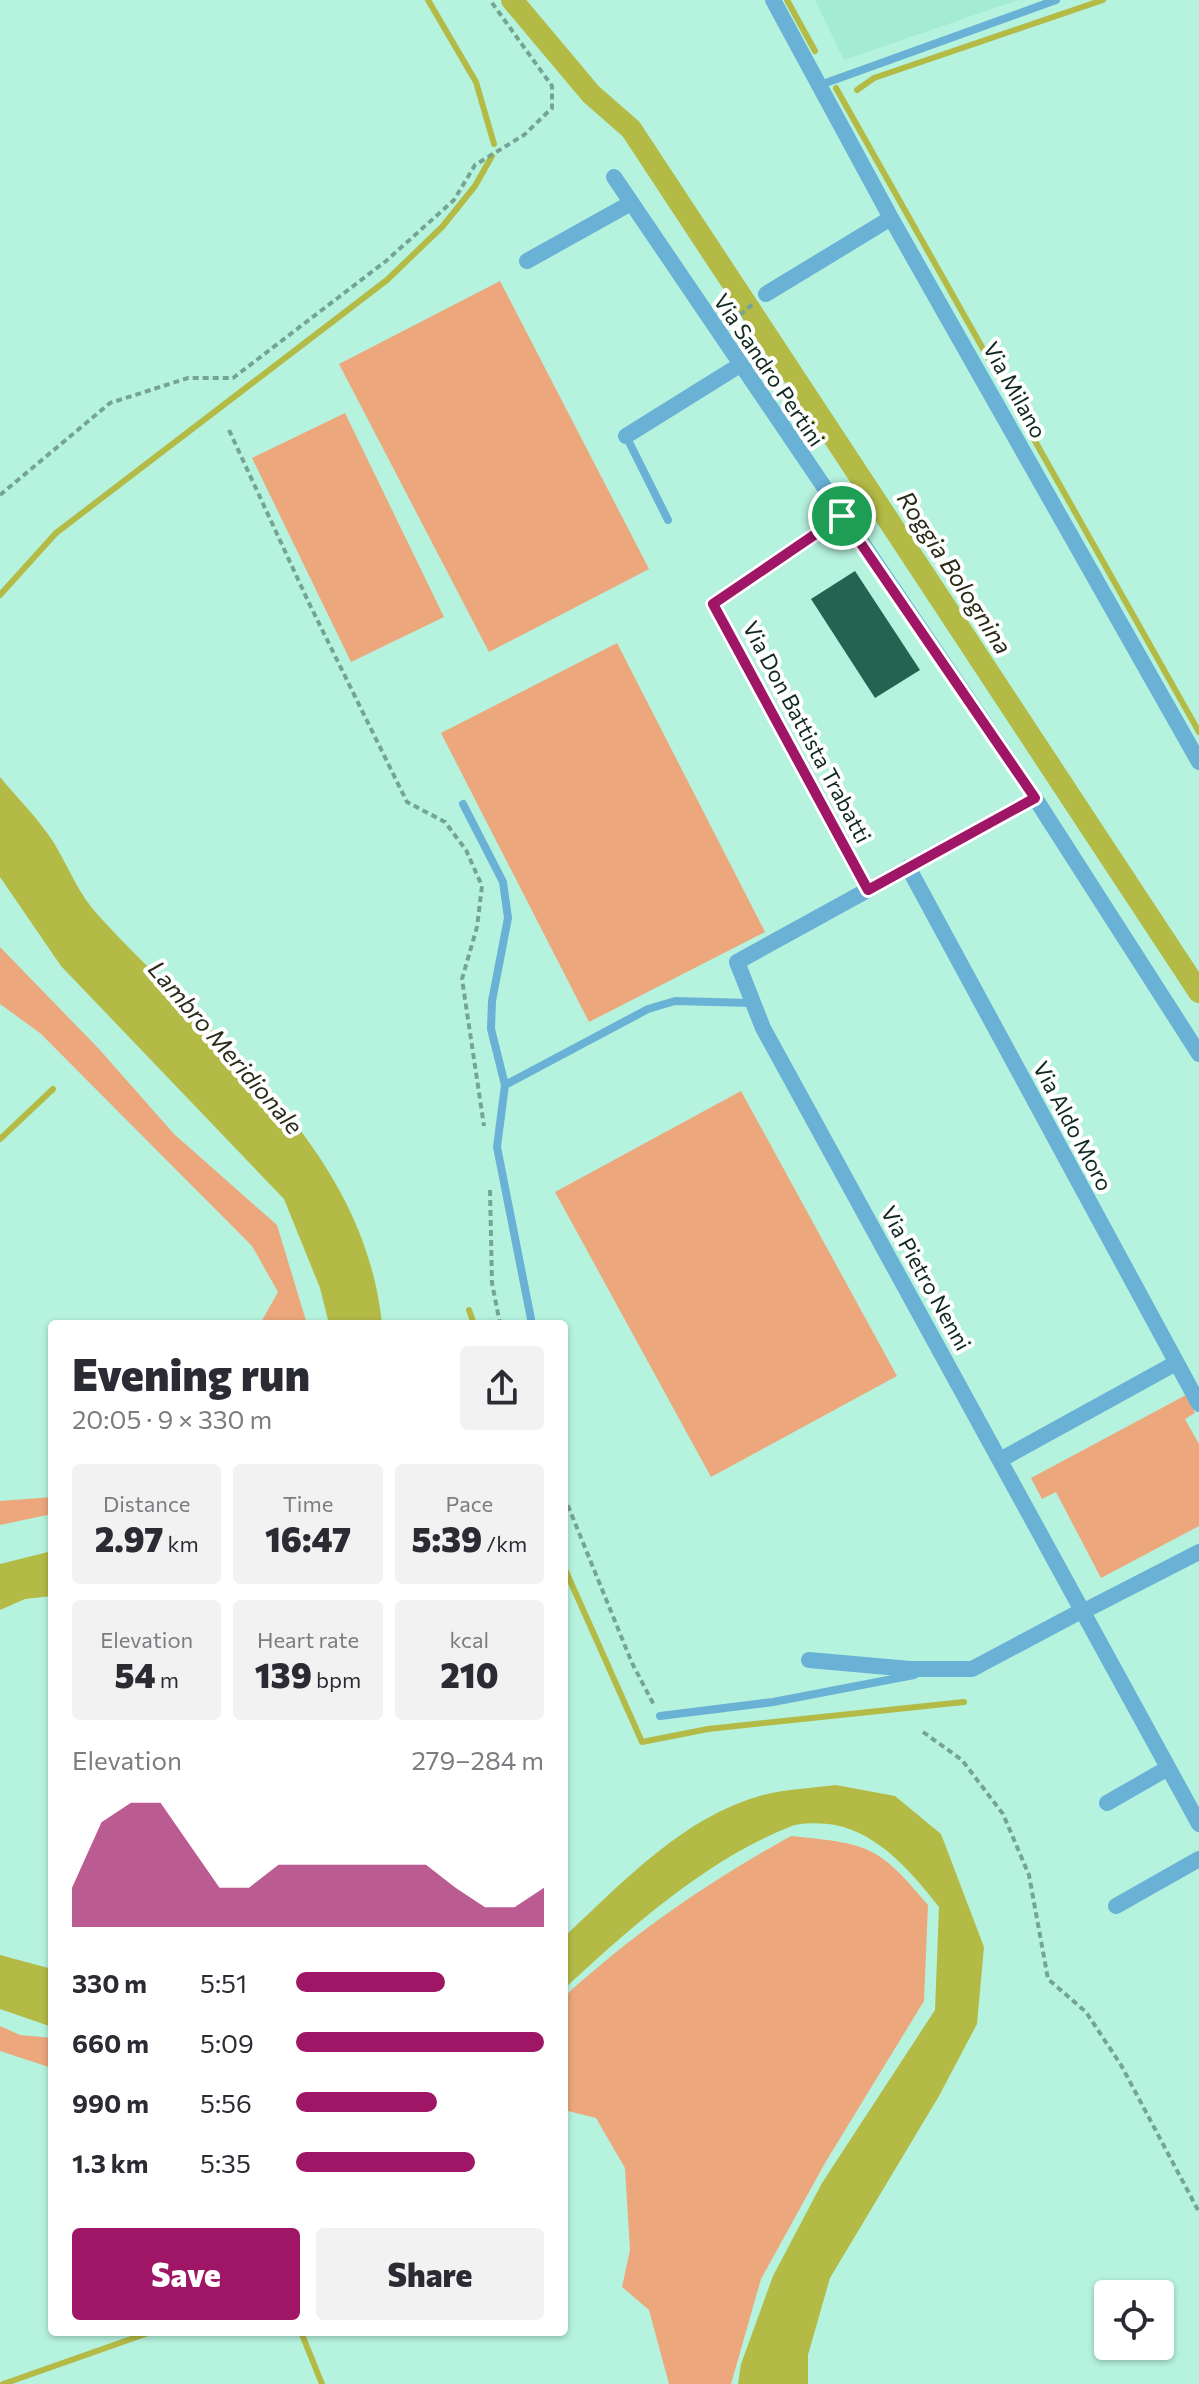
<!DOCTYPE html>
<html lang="en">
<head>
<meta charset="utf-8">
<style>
	body { margin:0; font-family:Commissioner,sans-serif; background:#f2f2f3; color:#2b2b33; height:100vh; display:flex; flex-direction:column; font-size:30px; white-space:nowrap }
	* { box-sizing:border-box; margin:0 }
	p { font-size:26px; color:#7c7c81 }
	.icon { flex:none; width:44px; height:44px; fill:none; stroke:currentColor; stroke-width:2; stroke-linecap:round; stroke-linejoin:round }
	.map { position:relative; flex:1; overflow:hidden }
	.side { position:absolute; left:48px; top:1320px; width:520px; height:1016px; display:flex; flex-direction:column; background:#fff; border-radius:8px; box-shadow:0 2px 6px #0004 }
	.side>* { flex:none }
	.tools { position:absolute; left:1094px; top:2280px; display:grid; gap:16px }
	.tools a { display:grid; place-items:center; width:80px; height:80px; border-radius:8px; background:#fff; box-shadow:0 2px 6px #0004; font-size:40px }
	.pin { position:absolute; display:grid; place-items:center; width:68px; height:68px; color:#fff; margin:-34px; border:4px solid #fff; border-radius:50%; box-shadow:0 2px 8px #0007 }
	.round { display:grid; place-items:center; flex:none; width:84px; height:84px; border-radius:8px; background:#f2f2f3 }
	.head { display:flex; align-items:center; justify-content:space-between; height:136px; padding:0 24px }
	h1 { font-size:44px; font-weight:800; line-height:60px }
	.figures { display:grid; grid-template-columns:repeat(3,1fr); gap:12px; height:136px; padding:8px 24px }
	.figures div { display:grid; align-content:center; border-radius:8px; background:#f2f2f3; text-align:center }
	.figures b { font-size:34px; font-weight:800 }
	.figures small { font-size:22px; font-weight:400 }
	.figures p { font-size:22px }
	.chart { height:224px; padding:16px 24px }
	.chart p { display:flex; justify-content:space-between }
	.chart svg { width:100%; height:144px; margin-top:8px; fill:#9e1665; opacity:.7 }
	.action { display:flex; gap:16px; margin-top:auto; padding:16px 24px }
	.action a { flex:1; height:92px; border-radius:8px; background:#9e1665; color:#fff; font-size:32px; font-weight:800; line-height:92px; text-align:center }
	.action a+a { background:#f2f2f3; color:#2b2b33 }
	ul { padding:0 24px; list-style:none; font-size:26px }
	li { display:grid; grid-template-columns:128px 96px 1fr; align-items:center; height:60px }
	li i { height:20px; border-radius:10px; background:#9e1665 }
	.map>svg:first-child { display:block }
	.built { fill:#a4ebd4 }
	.green { fill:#eca77c }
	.water { fill:#b4ba46 }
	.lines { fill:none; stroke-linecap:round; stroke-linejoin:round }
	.stream { stroke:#b4ba46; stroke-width:6 }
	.canal { stroke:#b4ba46; stroke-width:22 }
	.building { fill:#266251 }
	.path { stroke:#75a495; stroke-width:4; stroke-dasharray:6 4; stroke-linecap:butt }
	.lane { stroke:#6ab1d6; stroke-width:8 }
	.street { stroke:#6ab1d6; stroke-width:16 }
	.route-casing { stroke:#fff; stroke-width:16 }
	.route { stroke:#9e1665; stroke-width:10 }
	.labels { text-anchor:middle; stroke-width:8; stroke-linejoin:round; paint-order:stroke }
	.street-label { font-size:22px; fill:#0f2820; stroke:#fff }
	.water-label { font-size:24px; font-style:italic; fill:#2a2c18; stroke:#fff }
</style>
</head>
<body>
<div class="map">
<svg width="1199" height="2384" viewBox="0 0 1199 2384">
	<rect width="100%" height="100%" fill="#b6f3df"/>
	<!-- built -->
	<path class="built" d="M815,0H1018L844,60Z"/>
	<!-- green -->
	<path class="green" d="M500,281L649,569L489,652L339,364Z
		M345,413L444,617L351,662L252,458Z
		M617,643L765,932L589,1022L441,733Z
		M0,947L99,1049L174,1134L277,1225L307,1324H260L278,1292L252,1246L40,1033L0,1004Z
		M741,1091L897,1376L711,1477L555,1192Z
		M1186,1395L1195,1413L1185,1419L1199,1444V1526L1101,1578L1056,1492L1042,1499L1031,1478Z
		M52,1497V1514L0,1525V1501Z
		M791,1836C868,1844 877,1844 928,1905L924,2001L825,2163L761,2279L731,2384H669L649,2310L622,2287L630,2250L625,2168L596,2118L564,2110V1997C634,1933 708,1882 791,1836Z
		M0,2026L20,2035L52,2038V2068L0,2051Z"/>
	<!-- water -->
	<path class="water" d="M0,777C18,799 39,819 54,843C68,866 79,895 98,915C209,1037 364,1146 382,1324H329L320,1288L284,1199L61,966L0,877Z
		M52,1551V1596L25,1599L0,1610V1564Z
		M836,1785L895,1796L941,1834L984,1947L977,2024L939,2096L830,2278L808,2355V2384H738L741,2364L773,2276L822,2183L935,2010L939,1907C912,1873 880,1834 835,1825C824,1823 802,1822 792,1826C707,1859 630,1928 564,1989V1937C622,1883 684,1816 763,1795C786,1789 812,1788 836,1785Z
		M0,1955L52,1969V2027L0,2009Z"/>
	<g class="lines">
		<!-- stream -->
		<path class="stream" d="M428,0L476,82L494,144
			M787,0L815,51
			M836,88L1199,732
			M857,90L874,78L1103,0
			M0,595L56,533L387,280L442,227L475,186L492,156
			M0,1139L53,1089
			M469,1310L474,1324
			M564,1567L642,1742L708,1729L964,1702
			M301,2332L322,2384
			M3,2384L151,2332"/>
		<!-- canal -->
		<path class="canal" d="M512,0L591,94L631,129L1199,992"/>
	</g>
	<!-- building -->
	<path class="building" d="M855,571L920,670L875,698L811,599Z"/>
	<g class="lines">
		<!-- path -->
		<path class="path" d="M732,321L753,304
			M229,430L308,601L407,802L445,822L466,850L482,886L477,927L462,979L484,1126
			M0,495L110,403L188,378H233L386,261L454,200L475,165L524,135L552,108V86L490,0
			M490,1190L492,1283L500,1324
			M564,1496L632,1663L655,1707
			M923,1732L962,1760L1003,1814L1029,1875L1048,1979L1086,2012L1121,2065L1199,2212"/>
		<!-- lane -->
		<path class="lane" d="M820,85L1056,0
			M626,436L668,520
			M463,804L503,882L508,918L492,1001L491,1029L505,1085L497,1147L532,1324
			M505,1085L648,1009L675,1001L750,1003
			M660,1716L773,1702L914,1675"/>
		<!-- street -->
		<path class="street" d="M773,0L891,218L1199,762
			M614,177L1035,798L1199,1054
			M527,261L631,203
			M766,294L891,218
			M626,436L740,365
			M842,516L713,604L868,890
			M1035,798L737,962L763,1028L1199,1824
			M908,867L1199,1404
			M1000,1460L1176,1363
			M1084,1611L1199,1552
			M809,1660L910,1669H972L1083,1610
			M1107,1803L1168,1768
			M1116,1906L1199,1859"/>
	</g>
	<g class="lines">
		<!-- route casing -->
		<g class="route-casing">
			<path id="route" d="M842,516L1035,798L868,890L713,604Z"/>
		</g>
		<!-- route -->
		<use href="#route" class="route"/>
	</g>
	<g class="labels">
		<!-- street labels -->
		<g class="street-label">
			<text transform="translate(769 370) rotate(56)" y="8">Via Sandro Pertini</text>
			<text transform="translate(1015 390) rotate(61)" y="8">Via Milano</text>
			<text transform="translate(807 732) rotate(62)" y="8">Via Don Battista Trabatti</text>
			<text transform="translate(1073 1126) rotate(62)" y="8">Via Aldo Moro</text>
			<text transform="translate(926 1278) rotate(61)" y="8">Via Pietro Nenni</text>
		</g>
		<!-- water labels -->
		<g class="water-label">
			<text transform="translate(954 573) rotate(57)" y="8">Roggia Bolognina</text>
			<text transform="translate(225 1048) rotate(49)" y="8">Lambro Meridionale</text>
		</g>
	</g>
</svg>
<div class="tools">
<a><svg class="icon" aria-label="locate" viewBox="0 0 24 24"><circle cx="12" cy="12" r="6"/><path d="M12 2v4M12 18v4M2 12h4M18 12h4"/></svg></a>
</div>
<div class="pin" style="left:842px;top:516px;background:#1e9e55"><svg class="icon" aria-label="arrive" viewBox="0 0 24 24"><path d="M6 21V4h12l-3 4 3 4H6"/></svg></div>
<section class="side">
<div class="head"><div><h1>Evening run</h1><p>20:05 · 9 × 330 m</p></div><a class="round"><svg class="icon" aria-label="share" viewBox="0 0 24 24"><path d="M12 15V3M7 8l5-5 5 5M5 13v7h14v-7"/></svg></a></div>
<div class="figures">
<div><p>Distance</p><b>2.97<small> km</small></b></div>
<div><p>Time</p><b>16:47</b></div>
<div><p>Pace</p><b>5:39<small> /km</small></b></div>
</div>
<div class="figures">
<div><p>Elevation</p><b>54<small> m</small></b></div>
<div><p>Heart rate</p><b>139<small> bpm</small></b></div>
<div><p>kcal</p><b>210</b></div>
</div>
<div class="chart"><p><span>Elevation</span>279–284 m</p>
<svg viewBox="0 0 160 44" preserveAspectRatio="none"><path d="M0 44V32L10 12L20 6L30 6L40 19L50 32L60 32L70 25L80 25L90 25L100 25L110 25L120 25L130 32L140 38L150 38L160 32V44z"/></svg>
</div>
<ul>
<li><b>330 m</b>5:51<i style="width:60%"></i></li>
<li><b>660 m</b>5:09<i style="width:100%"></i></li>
<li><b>990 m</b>5:56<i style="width:57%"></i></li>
<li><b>1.3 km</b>5:35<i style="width:72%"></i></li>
</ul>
<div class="action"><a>Save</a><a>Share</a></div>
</section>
</div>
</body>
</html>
